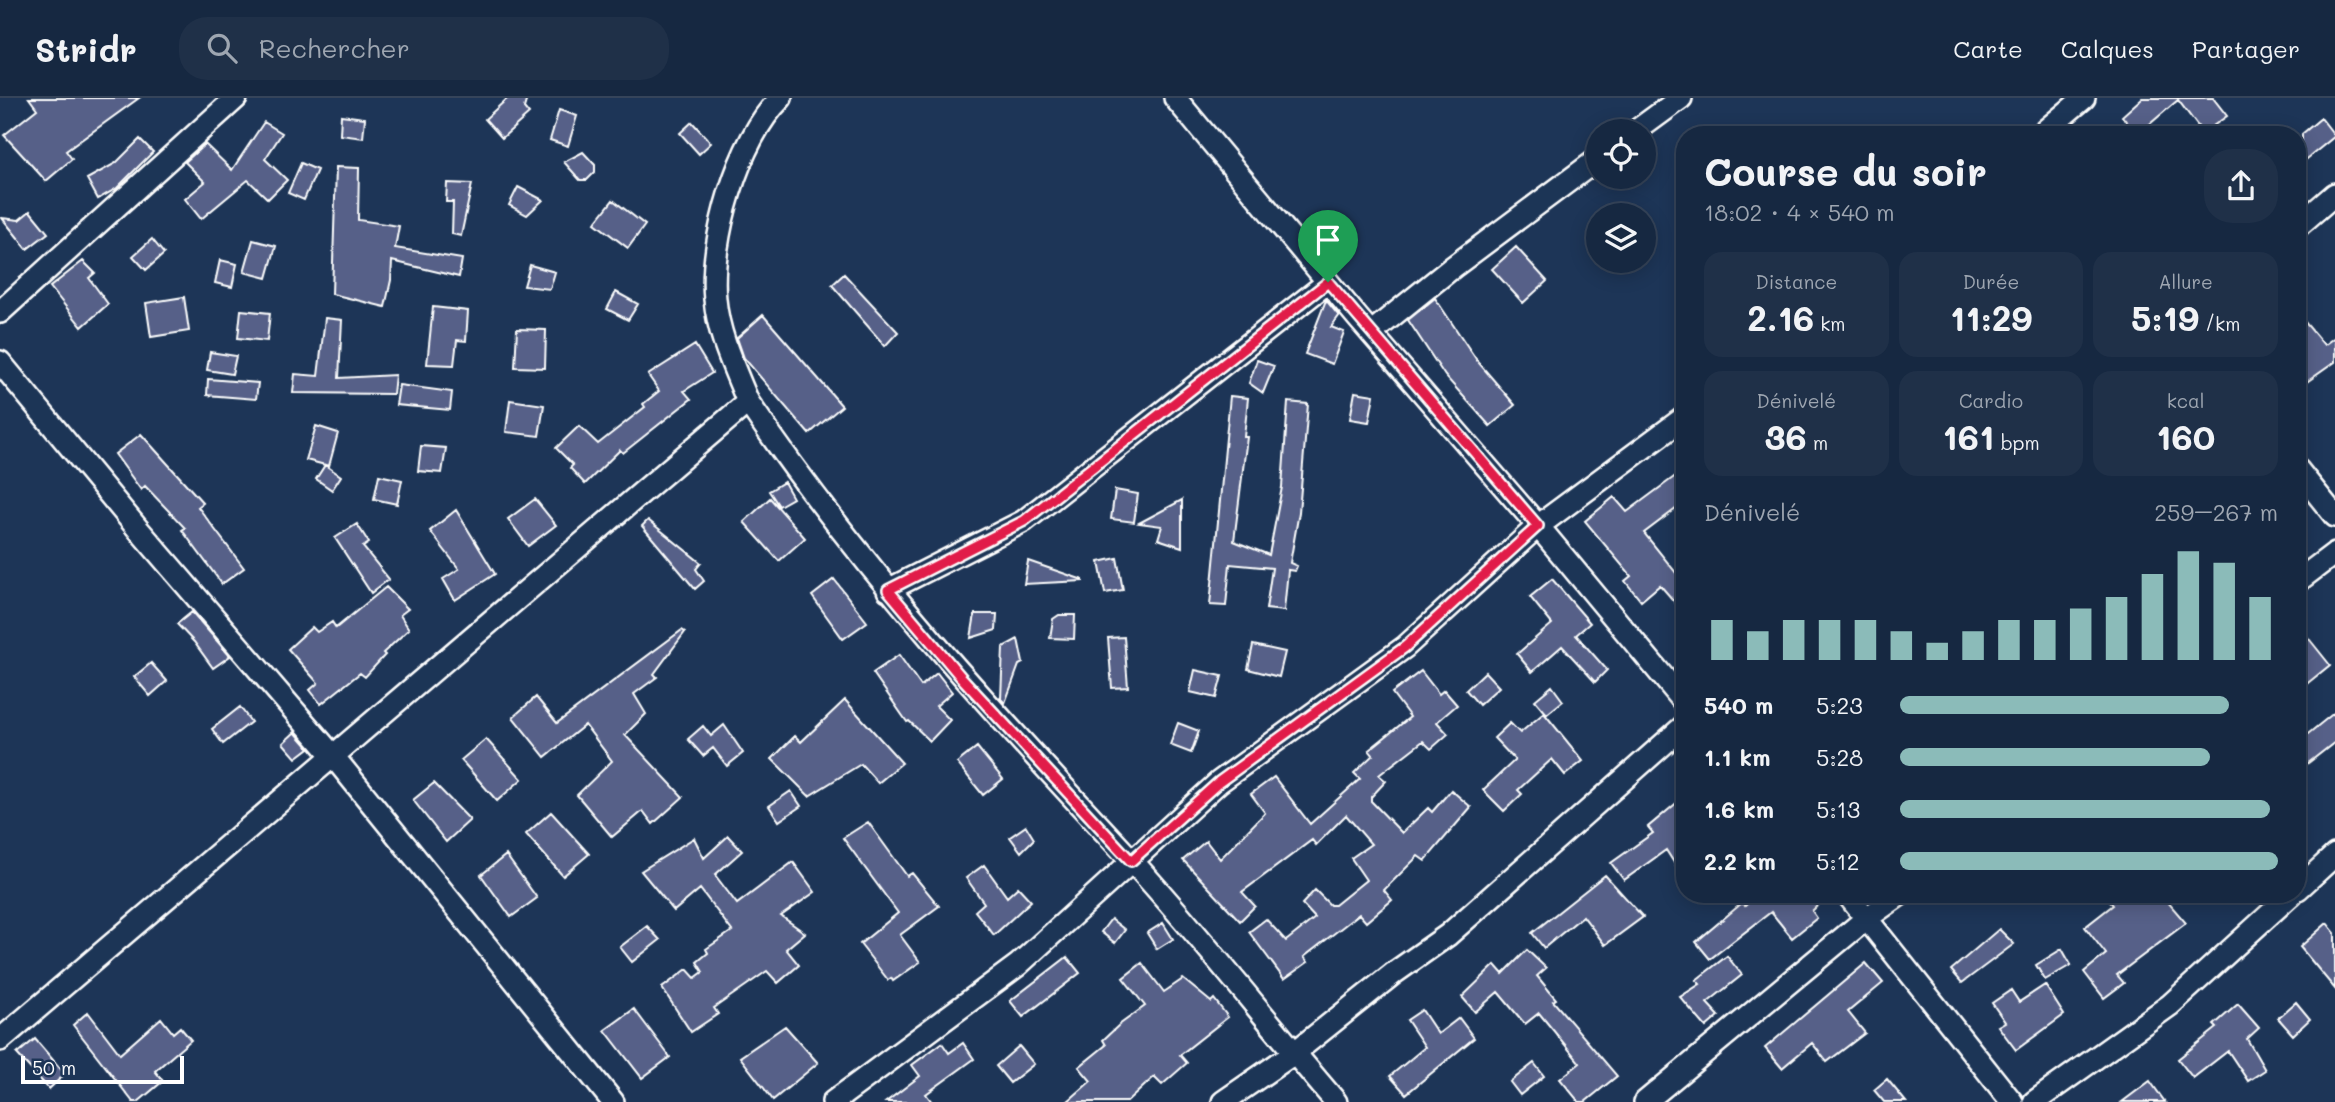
<!DOCTYPE html>
<html lang="fr">
<head>
<meta charset="utf-8">
<style>
	body { margin:0; font-family:Mali,sans-serif; background:#1f3048; color:#f1f3f6; height:100vh; display:flex; flex-direction:column; font-size:26px; white-space:nowrap }
	* { box-sizing:border-box; margin:0 }
	p { font-size:23px; color:#9ea6b1 }
	.icon { flex:none; width:38px; height:38px; fill:none; stroke:currentColor; stroke-width:2; stroke-linecap:round; stroke-linejoin:round }
	.map { position:relative; flex:1; overflow:hidden }
	.side { position:absolute; left:1676px; top:28px; width:630px; height:777px; display:flex; flex-direction:column; background:#162841; border-radius:28px; box-shadow:0 4px 18px #0003,0 0 0 2px #35445a }
	.side>* { flex:none }
	.buttons { position:absolute; left:1586px; top:21px; display:grid; gap:14px }
	.buttons a { display:grid; place-items:center; width:70px; height:70px; border-radius:50%; background:#162841; box-shadow:0 4px 18px #0003,0 0 0 2px #35445a; font-size:35px }
	.scale { position:absolute; left:21px; bottom:18px; width:163px; box-sizing:border-box; padding-left:7px; border:4px solid #fff; border-top:0; font-size:19px; line-height:24px; white-space:nowrap; color:#fff; -webkit-text-stroke:5px #1d3557; paint-order:stroke }
	.pin { position:absolute; display:grid; place-items:center; width:60px; height:60px; color:#fff; margin:-72px -30px; border-radius:50% 50% 50% 0; rotate:-45deg; box-shadow:0 0 7px #0007 }
	.pin .icon { rotate:45deg }
	.round { display:grid; place-items:center; flex:none; width:74px; height:74px; border-radius:28px; background:#1f3048 }
	.overview { display:flex; align-items:center; justify-content:space-between; height:119px; padding:0 28px }
	h1 { font-size:38px; font-weight:700; line-height:52px }
	.figures { display:grid; grid-template-columns:repeat(3,1fr); gap:10px; height:119px; padding:7px 28px }
	.figures div { display:grid; align-content:center; border-radius:18px; background:#1f3048; text-align:center }
	.figures b { font-size:35px; font-weight:700 }
	.figures small { font-size:19px; font-weight:400 }
	.figures p { font-size:19px }
	.chart { height:196px; padding:14px 28px }
	.chart p { display:flex; justify-content:space-between }
	.chart svg { width:100%; height:126px; margin-top:7px; stroke:#8bbbb9; stroke-width:6 }
	ul { padding:0 28px; list-style:none; font-size:23px }
	li { display:grid; grid-template-columns:112px 84px 1fr; align-items:center; height:52px }
	li i { height:18px; border-radius:9px; background:#8bbbb9 }
	header { display:flex; align-items:center; gap:42px; box-sizing:border-box; height:98px; padding:0 35px; background:#162841; border-bottom:2px solid #35445a }
	header strong { font-size:33px }
	nav { display:flex; gap:38px; margin-inline-start:auto; font-size:24px }
	.search { width:490px; height:63px; background:#1f3048; display:flex; align-items:center; gap:18px; box-sizing:border-box; padding:0 24px; border-radius:28px; color:#9ea6b1; font-size:26px }
	.map>svg:first-child { display:block }
	.building { fill:#566188; stroke:#fff; stroke-width:2 }
	.lines { fill:none; stroke-linecap:round; stroke-linejoin:round }
	.minor-casing { stroke:#fff; stroke-width:26 }
	.minor { stroke:#1d3557; stroke-width:21 }
	.route-casing { stroke:#fff; stroke-width:14 }
	.route { stroke:#e11d48; stroke-width:9 }
</style>
</head>
<body>
<header>
<strong>Stridr</strong>
<div class="search"><svg class="icon" aria-label="search" viewBox="0 0 24 24"><circle cx="10" cy="10" r="6"/><path d="M15 15l6 6"/></svg>Rechercher</div>
<nav><a>Carte</a><a>Calques</a><a>Partager</a></nav>
</header>
<div class="map">
<svg width="2335" height="1004" viewBox="0 0 2335 1004">
	<rect width="100%" height="100%" fill="#1d3557"/>
	<filter id="ink" filterUnits="userSpaceOnUse"><feTurbulence type="fractalNoise" baseFrequency=".0143" numOctaves="2"/><feDisplacementMap in="SourceGraphic" scale="14" xChannelSelector="R" yChannelSelector="G"/><feConvolveMatrix kernelMatrix="1 2 1 2 8 2 1 2 1" color-interpolation-filters="sRGB"/></filter>
	<g filter="url(#ink)">
		<!-- building -->
		<path class="building" d="M29,0H139L66,53L72,61L46,83L4,37L37,11Z
			M508,0H527L524,10L529,16L502,40L485,21Z
			M2142,0H2213L2227,18L2203,35L2178,2L2137,37L2122,18Z
			M559,12L577,18L568,48L550,42Z
			M341,17L365,20L363,40L340,37Z
			M2321,20L2335,38L2302,65V36Z
			M264,24L282,35L265,61L287,82L268,101L248,82L201,121L185,101L205,84L185,64L205,46L232,72Z
			M692,24L711,45L699,56L680,35Z
			M140,41L153,54L117,90L98,101L87,81L116,65Z
			M583,54L595,67V74L587,82H580L564,64Z
			M301,65L317,72L304,102L288,95Z
			M336,69L359,70L358,122L399,128L395,150L462,161L459,179L392,163L391,182L385,209L332,196Z
			M447,85L472,86L461,138L452,136L453,104H446Z
			M518,89L543,102L527,117L509,107Z
			M613,102L645,127L628,150L595,125Z
			M30,113L48,135L27,151L2,120L19,122Z
			M152,141L164,156L146,172L133,158Z
			M253,142L276,148L267,180L244,174Z
			M1516,149L1547,183L1523,205L1492,171Z
			M220,162L237,166L232,189L215,185Z
			M83,163L95,175L89,180L108,206L82,229L50,189Z
			M530,167L555,174L550,191L524,188Z
			M844,176L898,234L885,248L832,187Z
			M616,194L638,206L628,222L607,211Z
			M184,199L189,233L151,239L146,205Z
			M1435,200L1478,264L1515,307L1490,328L1445,278L1408,222Z
			M1326,202L1339,218L1331,229L1344,234L1332,266L1305,256Z
			M433,209L468,213L466,243L457,242L454,267L427,266Z
			M241,212L270,215L267,243L238,240Z
			M2298,216L2324,247L2335,239V264L2298,290Z
			M763,217L842,308L809,336L744,260L737,240Z
			M325,220L342,222L339,280L395,277L393,296L293,295L295,276L318,278Z
			M517,231L546,232L545,270L515,269Z
			M695,247L712,275L684,293L691,301L623,355L620,352L585,386L570,370L573,367L556,350L579,328L598,346L645,309L643,306L659,293L648,277Z
			M210,254L236,258L232,276L207,272Z
			M1257,262L1274,268L1263,295L1249,285Z
			M208,281L258,285L256,301L207,297Z
			M399,287L452,294L450,312L396,307Z
			M1355,294L1374,297L1369,324L1350,321Z
			M1230,298L1248,300L1244,339H1247L1234,443L1269,457L1282,389L1288,304L1308,306L1299,414L1290,465L1297,468L1295,473L1288,472L1284,513L1266,511L1272,470L1230,466L1226,508L1210,507Z
			M510,302L544,307L539,338L506,334Z
			M316,328L338,335L329,368L306,362Z
			M141,336L203,405L198,409L244,470L222,486L182,432L185,430L145,388L141,392L115,356Z
			M421,348L446,350L442,375L418,373Z
			M325,367L341,378L332,392L316,381Z
			M1685,371V404L1644,435L1685,486V516L1660,487L1641,503L1625,483L1631,478L1585,423L1614,399L1627,414Z
			M379,377L402,382L397,406L374,401Z
			M784,384L793,400L779,408L769,393Z
			M1115,392L1138,396L1134,424L1111,421Z
			M770,400L805,440L779,463L744,424Z
			M535,401L556,427L528,448L508,421Z
			M1182,402V449L1158,441L1162,428L1139,425Z
			M456,412L495,476L455,502L443,481L459,471L430,433Z
			M648,422L701,465L696,471L704,483L695,491L642,428Z
			M357,426L369,445L363,449L389,481L371,495L335,440Z
			M1117,460L1123,492L1105,495L1099,464Z
			M1028,463L1083,482V483L1024,486Z
			M834,481L867,524L843,541L812,498Z
			M1552,481L1590,525L1576,537L1607,572L1595,584L1562,548L1532,574L1517,556L1552,526L1530,499Z
			M386,489L408,511L400,517L409,531L383,555L385,557L365,579L360,575L321,606L310,592L318,585L288,551L312,529L317,534L332,524L336,530Z
			M192,514L230,558L213,570L194,544L177,526Z
			M975,516H997L996,532L971,540Z
			M1059,517H1075L1074,541L1050,540L1053,521Z
			M2298,527L2330,567L2298,593Z
			M682,532L685,534L654,576L657,579L634,596L646,616L625,637L683,699L653,726L643,713L612,739L577,697L612,663L585,627L545,659L513,619L536,599L557,625Z
			M1124,539L1128,589L1112,590L1108,540Z
			M1018,541L1023,565L1019,567L1005,605L1001,601L1003,549Z
			M1253,547L1285,554L1279,579L1248,571Z
			M899,557L921,588L937,575L952,594L936,608L950,622L930,643L909,623L907,624L873,575Z
			M151,565L167,583L150,598L134,579Z
			M1195,572L1222,578L1216,600L1190,594Z
			M1421,573L1439,596L1444,592L1457,607L1437,624L1448,636L1431,651L1423,643L1379,677L1386,683L1371,699V703L1402,735L1428,710L1432,714L1451,692L1471,709L1425,763L1418,758L1384,792L1392,802L1366,824L1359,816L1304,859L1308,864L1284,881L1249,834L1266,821L1286,843L1315,820L1302,806L1315,792L1330,807H1335L1366,782L1351,760L1371,746L1346,717L1316,747L1312,742L1242,794L1255,808L1240,823L1183,762L1206,743L1220,761L1265,715L1251,696L1274,679L1310,726L1360,681L1354,675L1373,657L1369,652L1410,619L1392,595Z
			M1485,574L1499,589L1479,607L1466,592Z
			M1552,588L1563,603L1547,616L1535,602Z
			M845,602L902,665L878,685L861,666L809,698L772,661L795,638L801,644Z
			M240,609L251,624L223,646L212,631Z
			M2335,614V644L2298,673V644Z
			M1544,615L1583,663L1565,677L1552,661L1518,692L1522,696L1504,713L1483,692L1515,662L1494,640L1510,625L1520,635Z
			M1178,625L1199,633L1191,655L1170,647Z
			M724,627L743,655L727,668L713,650L703,658L688,641L703,628L711,638Z
			M295,634L309,650L296,660L283,645Z
			M486,641L522,681L497,703L461,662Z
			M977,649L1003,681L983,697L957,665Z
			M434,685L470,722L446,744L413,702Z
			M791,693L801,708L779,723L769,708Z
			M1685,698V782L1666,752L1624,782L1611,765L1653,735L1648,729Z
			M551,714L589,756L563,778L526,736Z
			M868,724L907,778L912,775L939,808L900,837L920,864L893,883L891,880L888,882L860,846L898,815L843,740Z
			M1026,728L1034,741L1021,754L1010,739Z
			M728,738L742,753L715,777L737,806L793,764L815,794L781,818L805,835L786,851L799,867L778,885L767,873L714,910L718,916L691,934L662,890L687,871L695,880L703,874L697,864L708,855L706,851L732,833L700,791L674,813L641,773L694,740L704,760Z
			M506,757L537,800L511,819L481,777Z
			M984,767L1007,799L1018,789L1031,803L994,837L975,813L984,805L966,780Z
			M1605,777L1643,819L1605,847L1583,818L1544,850L1532,835Z
			M1757,796H1830L1812,813L1817,820L1792,840L1771,814L1710,861L1696,844L1742,805L1745,808Z
			M2104,796H2161L2186,825L2117,877L2124,885L2104,900L2084,874L2106,856L2085,829L2113,807Z
			M1111,821L1125,832L1115,845L1101,834Z
			M1163,825L1173,841L1157,851L1147,835Z
			M2327,825L2335,835V891L2300,849Z
			M647,828L660,842L632,864L620,849Z
			M1999,831L2014,846L1962,885L1951,872Z
			M2062,851L2071,867L2045,882L2036,867Z
			M1527,852L1546,870L1537,878L1556,901L1553,903L1617,978L1585,1004H1579L1560,981L1580,965L1539,915L1525,926L1498,894L1475,914L1462,899L1495,867L1503,876Z
			M1727,858L1742,877L1707,905L1719,918L1706,929L1680,899L1700,886L1696,882Z
			M1067,859L1080,875L1023,919L1010,903Z
			M1142,865L1164,894L1183,881L1211,904L1214,901L1228,919L1180,957L1187,965L1162,987L1154,979L1127,1004H1067L1091,983L1079,969L1106,947L1103,942L1119,927L1145,908L1123,880Z
			M1866,865L1883,885L1848,914L1865,935L1827,964L1812,945L1782,970L1765,950Z
			M2045,887L2064,917L2016,952L1998,928L2005,924L1992,905L2011,892L2019,904Z
			M2296,904L2310,921L2293,937L2278,920Z
			M2238,906L2259,930L2247,941L2265,972L2248,983L2228,953L2193,980L2178,961L2217,930L2214,927Z
			M634,911L670,959L642,980L605,932Z
			M1422,912L1438,936L1459,920L1474,940L1406,996L1390,978L1425,949L1407,922Z
			M88,914L120,956L161,920L173,935L180,929L191,942L155,973L163,983L138,1004H133L73,927Z
			M785,928L818,965L773,1002L740,959Z
			M35,941L65,976L49,991L17,956Z
			M942,945L949,955L963,945L974,961L926,996L932,1004H886L920,978L912,967Z
			M1019,948L1034,966L1010,985L996,968Z
			M1534,965L1544,978L1520,997L1510,984Z
			M1887,981L1906,1004H1884L1874,992Z
			M2150,983L2165,1004H2122Z"/>
		<g class="lines">
			<!-- minor casing -->
			<g class="minor-casing">
				<path id="minor" d="M1175,0L1358,220L1538,428L1685,319
					M1636,33L1681,0
					M2040,37L2084,0
					M2298,128L2335,96
					M0,214L236,0
					M1371,235L1453,169L1598,61
					M0,264L138,431L333,658L613,1004
					M748,304C861,471 994,615 1131,762C1202,839 1267,924 1336,1004
					M2298,372L2335,418
					M2298,483L2335,455
					M888,492L1024,423L1328,184
					M2298,791L2335,757
					M1847,796L2012,1004
					M0,942L748,304C735,272 718,237 715,201C709,144 738,41 781,0
					M833,1004L1018,867L1219,684L1405,549L1538,428L1685,605
					M1223,1004L1294,955L1394,875L1448,837L1685,627
					M1645,1004L1867,820L1901,796
					M2034,1004L2170,907L2292,796"/>
			</g>
			<!-- minor -->
			<use href="#minor" class="minor"/>
		</g>
	</g>
	<g class="lines" filter="url(#ink)">
		<!-- route casing -->
		<g class="route-casing">
			<path id="route" d="M1328,184L1538,428L1405,549L1219,684L1131,763L961,579L888,492L1024,423Z"/>
		</g>
		<!-- route -->
		<use href="#route" class="route"/>
	</g>
</svg>
<div class="buttons">
<a><svg class="icon" aria-label="locate" viewBox="0 0 24 24"><circle cx="12" cy="12" r="6"/><path d="M12 2v4M12 18v4M2 12h4M18 12h4"/></svg></a>
<a><svg class="icon" aria-label="layers" viewBox="0 0 24 24"><path d="M12 4l9 5-9 5-9-5zM3 14l9 5 9-5"/></svg></a>
</div>
<div class="scale">50 m</div>
<div class="pin" style="left:1328px;top:184px;background:#1e9e55"><svg class="icon" aria-label="arrive" viewBox="0 0 24 24"><path d="M6 21V4h12l-3 4 3 4H6"/></svg></div>
<section class="side">
<div class="overview"><div><h1>Course du soir</h1><p>18:02 · 4 × 540 m</p></div><a class="round"><svg class="icon" aria-label="share" viewBox="0 0 24 24"><path d="M12 15V3M7 8l5-5 5 5M5 13v7h14v-7"/></svg></a></div>
<div class="figures">
<div><p>Distance</p><b>2.16<small> km</small></b></div>
<div><p>Durée</p><b>11:29</b></div>
<div><p>Allure</p><b>5:19<small> /km</small></b></div>
</div>
<div class="figures">
<div><p>Dénivelé</p><b>36<small> m</small></b></div>
<div><p>Cardio</p><b>161<small> bpm</small></b></div>
<div><p>kcal</p><b>160</b></div>
</div>
<div class="chart"><p><span>Dénivelé</span>259–267 m</p>
<svg viewBox="0 0 160 44" preserveAspectRatio="none"><path d="M5 44V30M15 44V34M25 44V30M35 44V30M45 44V30M55 44V34M65 44V38M75 44V34M85 44V30M95 44V30M105 44V26M115 44V22M125 44V14M135 44V6M145 44V10M155 44V22"/></svg>
</div>
<ul>
<li><b>540 m</b>5:23<i style="width:87%"></i></li>
<li><b>1.1 km</b>5:28<i style="width:82%"></i></li>
<li><b>1.6 km</b>5:13<i style="width:98%"></i></li>
<li><b>2.2 km</b>5:12<i style="width:100%"></i></li>
</ul>
</section>
</div>
</body>
</html>
